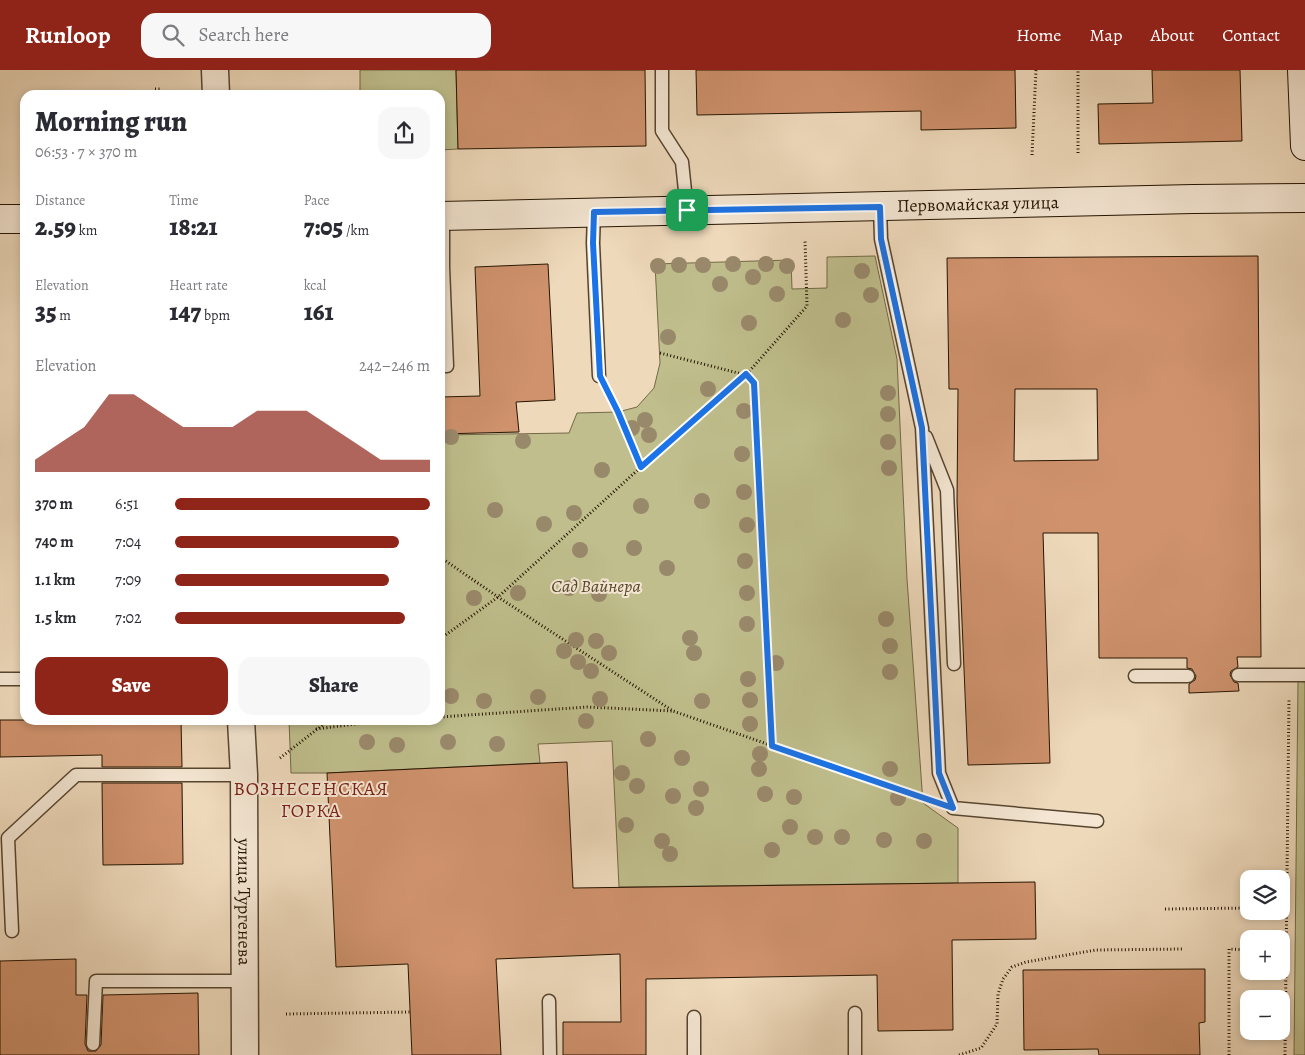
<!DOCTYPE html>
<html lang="en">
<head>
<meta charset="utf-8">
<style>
	body { margin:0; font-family:Alegreya,serif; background:#f7f7f7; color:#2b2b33; height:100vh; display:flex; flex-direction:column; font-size:19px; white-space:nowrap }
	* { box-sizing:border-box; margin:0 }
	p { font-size:16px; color:#7c7c81 }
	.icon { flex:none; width:28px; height:28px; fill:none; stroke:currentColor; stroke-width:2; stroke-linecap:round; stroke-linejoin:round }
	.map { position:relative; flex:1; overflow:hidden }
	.side { position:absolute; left:20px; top:20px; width:425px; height:635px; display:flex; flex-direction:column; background:#fff; border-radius:15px; box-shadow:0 2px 8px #0003 }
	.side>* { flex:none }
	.fabs { position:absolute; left:1240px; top:800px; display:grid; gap:10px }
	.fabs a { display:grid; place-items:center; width:50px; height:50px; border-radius:10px; background:#fff; box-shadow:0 2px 8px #0003; font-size:25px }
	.pin { position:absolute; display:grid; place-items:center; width:42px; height:42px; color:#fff; margin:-21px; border-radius:10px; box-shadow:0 2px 8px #0006 }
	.round { display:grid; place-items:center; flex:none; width:52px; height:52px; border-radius:15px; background:#f7f7f7 }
	.headline { display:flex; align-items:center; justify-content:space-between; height:85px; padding:0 15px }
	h1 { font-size:28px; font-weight:800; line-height:38px }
	.stats { display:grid; grid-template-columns:repeat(3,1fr); gap:8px; height:85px; padding:5px 15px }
	.stats div { display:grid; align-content:center }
	.stats b { font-size:25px; font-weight:800 }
	.stats small { font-size:14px; font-weight:400 }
	.stats p { font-size:14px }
	.chart { height:140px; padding:10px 15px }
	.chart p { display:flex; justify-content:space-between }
	.chart svg { width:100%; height:90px; margin-top:5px; fill:#8f2418; opacity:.7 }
	.primary-button { display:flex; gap:10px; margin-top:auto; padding:10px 15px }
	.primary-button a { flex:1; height:58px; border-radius:15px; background:#8f2418; color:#fff; font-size:20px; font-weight:800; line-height:58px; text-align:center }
	.primary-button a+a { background:#f7f7f7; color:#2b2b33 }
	ul { padding:0 15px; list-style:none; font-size:16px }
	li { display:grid; grid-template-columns:80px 60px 1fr; align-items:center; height:38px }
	li i { height:12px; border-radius:6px; background:#8f2418 }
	header { display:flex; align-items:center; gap:30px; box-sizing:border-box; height:70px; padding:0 25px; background:#8f2418; color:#fff }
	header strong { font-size:24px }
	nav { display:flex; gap:28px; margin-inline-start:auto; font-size:18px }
	.search { width:350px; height:45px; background:#f7f7f7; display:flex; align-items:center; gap:12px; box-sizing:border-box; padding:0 18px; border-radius:15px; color:#7c7c81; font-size:19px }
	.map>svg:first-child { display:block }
	.green { fill:#bfbe8c; stroke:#726946 }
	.building { fill:#cf926d; stroke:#251400; fill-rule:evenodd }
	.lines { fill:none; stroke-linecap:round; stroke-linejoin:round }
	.lane-casing { stroke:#57452f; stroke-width:15 }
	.street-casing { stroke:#57452f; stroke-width:29 }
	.secondary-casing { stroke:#251400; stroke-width:30 }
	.path { stroke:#251400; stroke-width:3; stroke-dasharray:1 2.5; stroke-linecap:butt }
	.lane { stroke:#f4e6d3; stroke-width:12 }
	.street { stroke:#f4e6d3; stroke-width:26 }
	.secondary { stroke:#f4e6d3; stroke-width:28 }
	.tree { fill:#99896b }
	.route-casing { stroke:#fff; stroke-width:10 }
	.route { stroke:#1a73e8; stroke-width:6 }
	.labels { text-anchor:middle; stroke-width:4; stroke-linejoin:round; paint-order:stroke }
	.street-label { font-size:18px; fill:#251400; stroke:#f4e6d3 }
	.park-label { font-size:18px; font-style:italic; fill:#53472a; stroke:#f4e6d3 }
	.neighbourhood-label { font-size:19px; letter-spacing:1px; fill:#7a1f14; stroke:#f4e6d3 }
</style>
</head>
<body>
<header>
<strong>Runloop</strong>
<div class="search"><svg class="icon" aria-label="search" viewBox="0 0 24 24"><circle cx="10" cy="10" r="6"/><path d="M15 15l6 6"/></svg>Search here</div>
<nav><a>Home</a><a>Map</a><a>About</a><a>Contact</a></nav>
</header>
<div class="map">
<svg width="1305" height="985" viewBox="0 0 1305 985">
	<rect width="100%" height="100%" fill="#eed9bb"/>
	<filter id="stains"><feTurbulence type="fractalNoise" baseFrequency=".004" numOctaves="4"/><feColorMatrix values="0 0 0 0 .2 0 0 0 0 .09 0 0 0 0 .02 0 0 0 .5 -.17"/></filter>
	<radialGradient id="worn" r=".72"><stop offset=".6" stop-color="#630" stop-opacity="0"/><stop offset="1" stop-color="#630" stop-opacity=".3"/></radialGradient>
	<!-- green -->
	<path class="green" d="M360,0H456L458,79L440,80V25H360Z
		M875,186L897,289L907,509L923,733L958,758V813L619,817L612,671L538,674L540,693L327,703H291L289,650H440V365L569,363L577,343L618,342L637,337L654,318L660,293L655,194L791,190L792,219L827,218V187Z
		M1298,611L1305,612V985H1294Z"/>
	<!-- building -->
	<path class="building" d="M456,0H645L646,76L458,79Z
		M696,0H1015L1016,58L921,60V41L697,45Z
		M1152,0H1240L1242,71L1099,74L1098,34L1153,33Z
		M1258,186L1261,587H1237L1238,597L1231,601L1230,605L1234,612L1238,613L1239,621L1189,623V614L1195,610L1196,606L1192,599L1187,598V588H1099L1098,463H1043L1050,693L968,695L957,431L958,319H949L947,188ZM1015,319H1097L1098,390L1014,391Z
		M548,194L555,330L516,332L519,362L440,364V327L480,326L475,197Z
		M0,650H181L182,697H102V685L0,687Z
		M567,692L573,818L1035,812L1036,869L952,870L953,960L878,961L877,905L646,909V985H563V952H621L620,884L496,889L501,985H412L408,894L336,897L327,703Z
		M102,713H182L183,794L103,795Z
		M76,889V925H87L85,974L88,981H96L101,975L103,925L198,923L199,985H0V891Z
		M1205,899V952L1199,953L1200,985H1099L1098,979L1024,980L1023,900Z"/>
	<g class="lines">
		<!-- lane casing -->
		<g class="lane-casing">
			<path id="lane" d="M662,0V61L682,92L687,140
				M880,137L881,169L922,358L939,703L953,738L1097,751
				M594,142L593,173L599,306
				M440,296H447L443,197V146
				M926,367L947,420L954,594
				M1238,605H1305
				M1135,606H1188
				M0,609H25
				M12,861L8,768L76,705H244
				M549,931L550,985
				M855,943V985
				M694,947V985
				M93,974L96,911H245"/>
		</g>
		<!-- street casing -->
		<g class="street-casing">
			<g id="street">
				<path d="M215,0L216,25"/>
				<path id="s1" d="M241,650L244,705L245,985"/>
			</g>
		</g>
		<!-- secondary casing -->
		<g class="secondary-casing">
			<g id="secondary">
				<path d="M1302,0L1305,76"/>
				<path id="s2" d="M440,146L1193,129L1305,128"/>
				<path d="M0,149H25"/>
			</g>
		</g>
		<!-- path -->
		<path class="path" d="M155,19H160
			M1078,83V0
			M1032,85L1036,0
			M660,283L746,305L754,313L772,676
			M610,326L641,397
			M440,487L498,527L673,641L924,729
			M440,569L498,527L641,397L746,305L807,236L805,170
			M440,647L587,637L673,641
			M316,659L387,650
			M280,688L329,650
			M1165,839L1249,838
			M286,944L410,942
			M959,985L981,978L997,954L998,924L1003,909L1012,897L1026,892L1096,880L1184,879
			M1229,985V879L1249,880
			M1285,985L1289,628"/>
		<!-- lane -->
		<use href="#lane" class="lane"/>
		<!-- street -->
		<use href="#street" class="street"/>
		<!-- secondary -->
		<use href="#secondary" class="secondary"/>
	</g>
	<!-- trees -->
	<g class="tree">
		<circle cx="733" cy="194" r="8"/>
		<circle cx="766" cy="194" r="8"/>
		<circle cx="679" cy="195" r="8"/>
		<circle cx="703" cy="195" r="8"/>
		<circle cx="658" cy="196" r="8"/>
		<circle cx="787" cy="196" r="8"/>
		<circle cx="862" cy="201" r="8"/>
		<circle cx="753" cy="207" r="8"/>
		<circle cx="720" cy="214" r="8"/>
		<circle cx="777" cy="224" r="8"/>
		<circle cx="871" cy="225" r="8"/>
		<circle cx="843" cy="250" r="8"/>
		<circle cx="749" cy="253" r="8"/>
		<circle cx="668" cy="267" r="8"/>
		<circle cx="708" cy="319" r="8"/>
		<circle cx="888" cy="323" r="8"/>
		<circle cx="744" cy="341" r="8"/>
		<circle cx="888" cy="344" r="8"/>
		<circle cx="645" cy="350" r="8"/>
		<circle cx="632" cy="358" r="8"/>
		<circle cx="649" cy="365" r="8"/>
		<circle cx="451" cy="367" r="8"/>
		<circle cx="523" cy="371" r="8"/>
		<circle cx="888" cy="372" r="8"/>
		<circle cx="742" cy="384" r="8"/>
		<circle cx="889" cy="398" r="8"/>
		<circle cx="602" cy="400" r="8"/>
		<circle cx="744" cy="422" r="8"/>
		<circle cx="702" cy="431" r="8"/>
		<circle cx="641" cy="436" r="8"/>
		<circle cx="495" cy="440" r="8"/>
		<circle cx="574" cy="443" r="8"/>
		<circle cx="544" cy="454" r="8"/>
		<circle cx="747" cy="455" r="8"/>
		<circle cx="634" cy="478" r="8"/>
		<circle cx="580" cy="480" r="8"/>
		<circle cx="745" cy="491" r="8"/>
		<circle cx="667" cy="498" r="8"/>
		<circle cx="569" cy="518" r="8"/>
		<circle cx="518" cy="523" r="8"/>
		<circle cx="747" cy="523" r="8"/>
		<circle cx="599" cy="524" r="8"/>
		<circle cx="474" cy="528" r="8"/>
		<circle cx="886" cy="549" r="8"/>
		<circle cx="747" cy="554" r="8"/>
		<circle cx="690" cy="568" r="8"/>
		<circle cx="576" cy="570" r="8"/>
		<circle cx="596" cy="571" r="8"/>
		<circle cx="890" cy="576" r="8"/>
		<circle cx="564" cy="581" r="8"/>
		<circle cx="609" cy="583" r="8"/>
		<circle cx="694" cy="583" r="8"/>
		<circle cx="578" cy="592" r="8"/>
		<circle cx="776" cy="593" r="8"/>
		<circle cx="591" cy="601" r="8"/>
		<circle cx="890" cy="602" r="8"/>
		<circle cx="748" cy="609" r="8"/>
		<circle cx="451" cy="626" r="8"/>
		<circle cx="538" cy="627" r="8"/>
		<circle cx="600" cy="629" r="8"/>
		<circle cx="750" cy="630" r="8"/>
		<circle cx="484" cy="631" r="8"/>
		<circle cx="702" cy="631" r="8"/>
		<circle cx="586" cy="651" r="8"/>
		<circle cx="750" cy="654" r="8"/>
		<circle cx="648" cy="669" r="8"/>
		<circle cx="367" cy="672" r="8"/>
		<circle cx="448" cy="672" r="8"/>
		<circle cx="497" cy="674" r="8"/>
		<circle cx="397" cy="675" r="8"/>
		<circle cx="760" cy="684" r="8"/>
		<circle cx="682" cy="688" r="8"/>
		<circle cx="759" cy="699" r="8"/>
		<circle cx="890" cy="699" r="8"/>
		<circle cx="622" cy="703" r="8"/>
		<circle cx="637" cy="716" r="8"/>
		<circle cx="701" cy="719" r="8"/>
		<circle cx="765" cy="724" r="8"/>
		<circle cx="673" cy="726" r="8"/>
		<circle cx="794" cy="727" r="8"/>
		<circle cx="898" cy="728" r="8"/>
		<circle cx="696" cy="738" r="8"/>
		<circle cx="626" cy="755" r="8"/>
		<circle cx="790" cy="757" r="8"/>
		<circle cx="815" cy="767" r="8"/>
		<circle cx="842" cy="767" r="8"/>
		<circle cx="884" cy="770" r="8"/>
		<circle cx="662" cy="771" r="8"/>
		<circle cx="924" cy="771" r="8"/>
		<circle cx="772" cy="780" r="8"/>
		<circle cx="670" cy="784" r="8"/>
	</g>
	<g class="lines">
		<!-- route casing -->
		<g class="route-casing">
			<path id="route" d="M880,137L881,169L922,358L939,703L953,738L772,676L754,313L746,304L641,397L618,342L600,306L593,173L594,142Z"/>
		</g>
		<!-- route -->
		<use href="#route" class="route"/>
	</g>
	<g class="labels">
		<!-- street labels -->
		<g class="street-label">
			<text dy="6" stroke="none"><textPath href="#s2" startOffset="538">Первомайская улица</textPath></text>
			<text dy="6" stroke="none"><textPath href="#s1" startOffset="182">улица Тургенева</textPath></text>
		</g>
		<!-- park labels -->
		<g class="park-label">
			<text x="596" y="522">Сад Вайнера</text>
		</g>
		<!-- neighbourhood labels -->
		<g class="neighbourhood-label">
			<text x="311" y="725">ВОЗНЕСЕНСКАЯ<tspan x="311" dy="22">ГОРКА</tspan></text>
		</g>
	</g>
	<rect width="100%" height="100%" filter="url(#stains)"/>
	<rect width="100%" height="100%" fill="url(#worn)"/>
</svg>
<div class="fabs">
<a><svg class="icon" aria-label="layers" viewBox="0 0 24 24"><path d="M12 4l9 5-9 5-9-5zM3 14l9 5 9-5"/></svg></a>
<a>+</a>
<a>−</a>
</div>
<div class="pin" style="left:687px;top:140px;background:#1e9e55"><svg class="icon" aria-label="arrive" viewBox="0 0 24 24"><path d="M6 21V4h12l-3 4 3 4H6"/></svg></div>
<section class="side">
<div class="headline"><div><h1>Morning run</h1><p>06:53 · 7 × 370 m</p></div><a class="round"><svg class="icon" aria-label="share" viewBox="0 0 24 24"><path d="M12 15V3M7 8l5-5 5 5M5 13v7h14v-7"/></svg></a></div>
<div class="stats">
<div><p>Distance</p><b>2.59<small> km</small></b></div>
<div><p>Time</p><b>18:21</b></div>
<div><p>Pace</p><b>7:05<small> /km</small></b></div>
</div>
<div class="stats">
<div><p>Elevation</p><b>35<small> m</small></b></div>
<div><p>Heart rate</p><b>147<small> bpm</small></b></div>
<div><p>kcal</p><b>161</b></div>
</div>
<div class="chart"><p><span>Elevation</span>242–246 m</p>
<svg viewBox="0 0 160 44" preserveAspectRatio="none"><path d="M0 44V38L10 30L20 22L30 6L40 6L50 14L60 22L70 22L80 22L90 14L100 14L110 14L120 22L130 30L140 38L150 38L160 38V44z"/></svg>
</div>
<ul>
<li><b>370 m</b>6:51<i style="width:100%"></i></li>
<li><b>740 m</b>7:04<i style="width:88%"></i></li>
<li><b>1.1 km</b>7:09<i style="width:84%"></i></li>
<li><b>1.5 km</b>7:02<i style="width:90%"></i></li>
</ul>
<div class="primary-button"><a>Save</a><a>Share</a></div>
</section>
</div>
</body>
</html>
